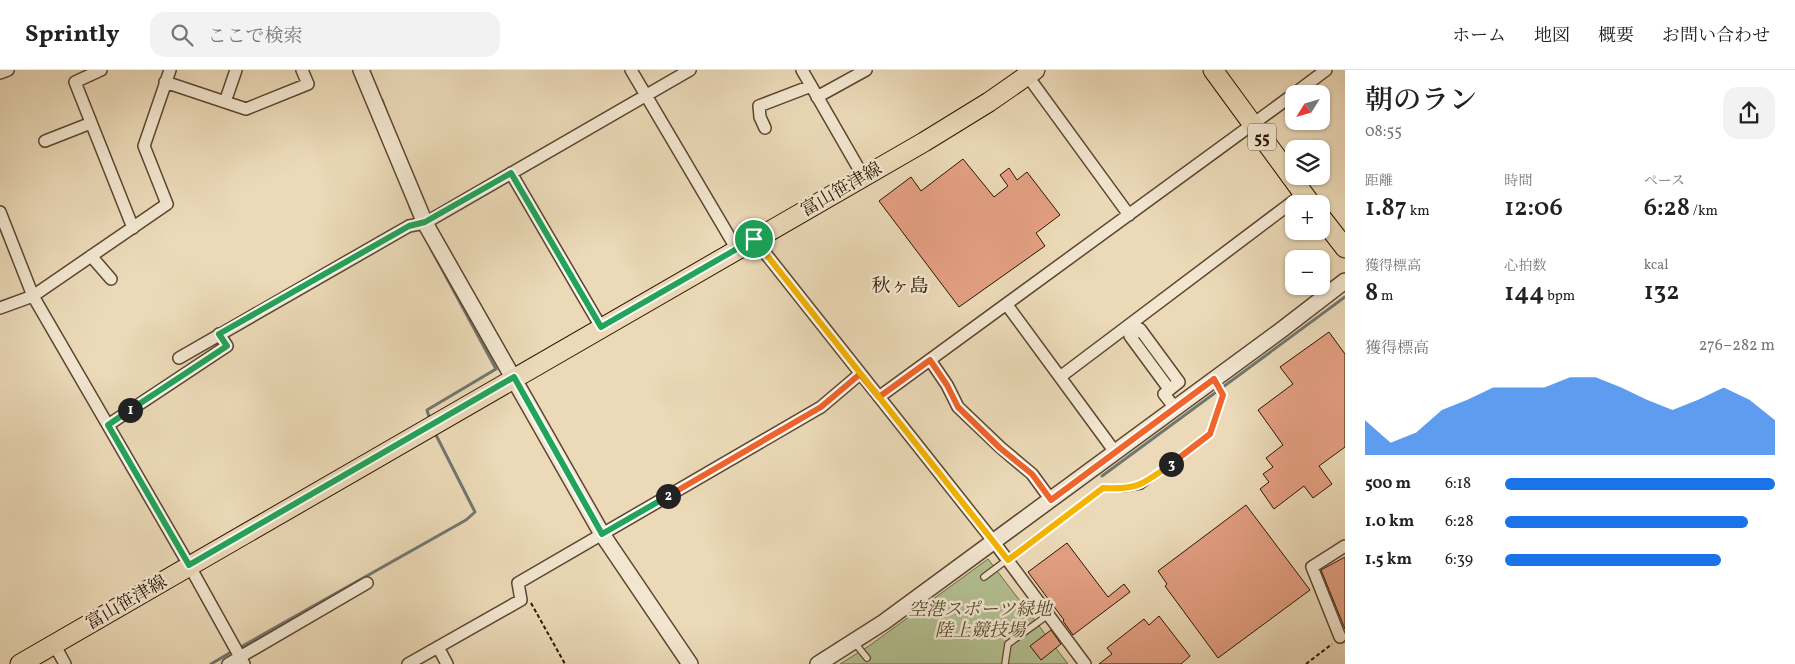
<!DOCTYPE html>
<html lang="ja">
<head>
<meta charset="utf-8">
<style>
	body { margin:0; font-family:Vollkorn,"Noto Serif JP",serif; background:#f2f2f2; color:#222; height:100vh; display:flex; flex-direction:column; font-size:19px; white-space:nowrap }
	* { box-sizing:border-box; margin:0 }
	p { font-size:16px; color:#767676 }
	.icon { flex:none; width:28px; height:28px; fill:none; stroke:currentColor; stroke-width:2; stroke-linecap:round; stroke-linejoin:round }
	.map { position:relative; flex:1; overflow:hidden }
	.details { display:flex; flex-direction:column; background:#fff; width:450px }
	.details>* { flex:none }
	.needle { width:32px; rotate:233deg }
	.buttons { position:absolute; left:1285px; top:15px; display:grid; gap:10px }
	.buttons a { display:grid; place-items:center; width:45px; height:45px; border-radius:10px; background:#fff; box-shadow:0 1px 4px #0004; font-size:25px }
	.pin { position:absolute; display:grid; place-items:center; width:42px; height:42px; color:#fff; margin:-21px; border:2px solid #fff; border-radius:50%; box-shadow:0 1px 5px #0007 }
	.km { position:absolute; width:25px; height:25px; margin:-12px; border-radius:50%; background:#222; color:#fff; font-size:14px; line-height:25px; text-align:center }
	.round { display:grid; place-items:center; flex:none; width:52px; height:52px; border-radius:15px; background:#f2f2f2 }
	.head { display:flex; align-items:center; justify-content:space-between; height:85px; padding:0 20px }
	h1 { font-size:28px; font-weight:600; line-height:38px }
	.metrics { display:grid; grid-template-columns:repeat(3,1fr); gap:8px; height:85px; padding:5px 20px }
	.metrics div { display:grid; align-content:center }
	.metrics b { font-size:25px; font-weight:600 }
	.metrics small { font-size:14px; font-weight:400 }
	.metrics p { font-size:14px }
	.chart { height:140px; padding:10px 20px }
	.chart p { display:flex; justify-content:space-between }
	.chart svg { width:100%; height:90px; margin-top:5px; fill:#1a73e8; opacity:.7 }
	ul { padding:0 20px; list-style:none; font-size:16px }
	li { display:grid; grid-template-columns:80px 60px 1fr; align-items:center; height:38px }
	li i { height:12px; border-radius:6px; background:#1a73e8 }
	header { display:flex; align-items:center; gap:30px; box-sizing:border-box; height:70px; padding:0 25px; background:#fff; border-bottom:1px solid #e0e0e0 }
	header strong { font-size:24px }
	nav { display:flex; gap:28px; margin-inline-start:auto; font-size:18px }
	.search { width:350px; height:45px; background:#f2f2f2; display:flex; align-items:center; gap:12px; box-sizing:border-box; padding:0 18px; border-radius:15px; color:#767676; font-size:19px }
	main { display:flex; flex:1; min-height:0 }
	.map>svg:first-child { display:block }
	.green { fill:#b3c091; stroke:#706a48 }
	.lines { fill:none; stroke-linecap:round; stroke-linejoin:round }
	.stream { stroke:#717670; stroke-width:3 }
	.building { fill:#e39f82; stroke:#2d1500 }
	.service-casing { stroke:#5c462e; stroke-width:8 }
	.minor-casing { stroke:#5c462e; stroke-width:14 }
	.tertiary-casing { stroke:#5c462e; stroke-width:18 }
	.primary-casing { stroke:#2d1500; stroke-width:21 }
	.path { stroke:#2d1500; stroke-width:2; stroke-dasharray:4 2.5; stroke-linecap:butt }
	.service { stroke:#f2e6d0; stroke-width:5.5 }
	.minor { stroke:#f2e6d0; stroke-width:11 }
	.tertiary { stroke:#f2e6d0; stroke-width:15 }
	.primary { stroke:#ebd9b7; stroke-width:19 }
	.split-1-casing { stroke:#fff; stroke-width:10 }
	.split-2-casing { stroke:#fff; stroke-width:10 }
	.split-3-casing { stroke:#fff; stroke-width:10 }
	.split-4-casing { stroke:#fff; stroke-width:10 }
	.split-1 { stroke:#22a559; stroke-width:6 }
	.split-2 { stroke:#22a559; stroke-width:6 }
	.split-3 { stroke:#f0652b; stroke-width:6 }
	.split-4 { stroke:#f5b400; stroke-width:6 }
	.labels { text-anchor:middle; stroke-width:5; stroke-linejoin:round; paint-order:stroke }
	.shield { fill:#f2e6d0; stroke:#68543e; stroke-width:1 }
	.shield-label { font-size:16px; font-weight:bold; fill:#2d1500 }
	.street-label { font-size:18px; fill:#2d1500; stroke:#f2e6d0 }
	.park-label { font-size:18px; font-style:italic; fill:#55482c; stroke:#f2e6d0 }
	.neighbourhood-label { font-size:19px; fill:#2d1500; stroke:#f2e6d0 }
</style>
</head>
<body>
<header>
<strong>Sprintly</strong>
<div class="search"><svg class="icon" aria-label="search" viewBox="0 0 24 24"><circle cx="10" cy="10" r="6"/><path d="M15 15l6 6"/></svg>ここで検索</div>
<nav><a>ホーム</a><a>地図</a><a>概要</a><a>お問い合わせ</a></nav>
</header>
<main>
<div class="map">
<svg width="1345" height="594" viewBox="0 0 1345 594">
	<rect width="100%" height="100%" fill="#ebd9b7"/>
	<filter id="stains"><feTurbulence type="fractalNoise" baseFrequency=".004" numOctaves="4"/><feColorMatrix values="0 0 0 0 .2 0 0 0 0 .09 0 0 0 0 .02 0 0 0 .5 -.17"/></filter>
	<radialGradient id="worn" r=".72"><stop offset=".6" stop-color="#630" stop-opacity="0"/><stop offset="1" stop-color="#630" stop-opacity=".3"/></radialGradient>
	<!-- green -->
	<path class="green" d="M988,489L1068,594H840L869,576Z"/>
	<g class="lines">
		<!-- stream -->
		<path class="stream" d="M382,30L389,50
			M410,137L417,152
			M430,350L427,340L496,299L430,177
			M1102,406L1345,227
			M239,578L466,450L475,442L435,363
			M211,594L233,581"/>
	</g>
	<!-- building -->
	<path class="building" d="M963,89L994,127L1008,116L1000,105L1009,98L1017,110L1027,102L1060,145L1036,163L1045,176L959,237L879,131L911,107L921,121Z
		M1329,262L1345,284V377L1319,396L1332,414L1313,428L1304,416L1274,439L1260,419L1269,412L1263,404L1273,397L1266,388L1283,375L1258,340L1293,314L1280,297Z
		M1246,435L1310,520L1218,588L1165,516L1167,514L1158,501Z
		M1067,473L1108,527L1124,514L1130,522L1073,565L1063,551L1064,550L1028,502Z
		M1345,487V559L1321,500Z
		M1159,546L1190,586L1181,594H1099L1112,584L1107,578L1144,549L1149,555Z
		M1051,560L1061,574L1041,590L1030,576Z"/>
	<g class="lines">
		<!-- service casing -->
		<g class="service-casing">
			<path id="service" d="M984,507L1103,418L1122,419L1141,416L1210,364L1223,325L1214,309
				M854,572L867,588
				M1005,594L1008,574L1048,545"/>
		</g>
		<!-- minor casing -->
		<g class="minor-casing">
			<path id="minor" d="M101,0L75,12L133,158
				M631,0L736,178
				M802,0L863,106
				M1024,1L1129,145
				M0,3L8,0
				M165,12L246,39L308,14L302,0
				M1294,24L1326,0
				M817,27L866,0
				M225,32L236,0
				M765,58L760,47L759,36L811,16
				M45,71L91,53
				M511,103L601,257
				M0,142L33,226L189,495L244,594
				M754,169L994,472L1085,594
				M91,186L111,209
				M1007,235L1115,382
				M0,238L33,226L167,134L144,76L170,0
				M1129,256L1135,263L1140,259L1179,312L1164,324L1175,338
				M1135,263L1130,266L1169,319
				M179,288L409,156L425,153L690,0
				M930,290L947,315L958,337L1001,378L1032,404L1051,430
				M1060,307L1303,124
				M879,327L1294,24
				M108,355L227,276L219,264
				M1340,567L1312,497L1345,476
				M54,574L65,594
				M438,577L447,594
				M228,594L367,513
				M408,594L521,530L518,513L821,337L860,304"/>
		</g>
		<!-- tertiary casing -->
		<g class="tertiary-casing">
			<path id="tertiary" d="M361,0L425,153L602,464L690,594
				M818,594L884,552L1280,261L1345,211"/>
		</g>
		<!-- primary casing -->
		<g class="primary-casing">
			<path id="primary" d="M1213,0L1311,134
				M1321,147L1345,178
				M20,594L924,72L989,32L1035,0"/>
		</g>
		<!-- path -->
		<path class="path" d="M531,533L565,594
			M1306,594L1332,574"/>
		<!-- service -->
		<use href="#service" class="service"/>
		<!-- minor -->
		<use href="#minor" class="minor"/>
		<!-- tertiary -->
		<use href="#tertiary" class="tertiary"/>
		<!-- primary -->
		<use href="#primary" class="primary"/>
	</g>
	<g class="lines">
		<!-- split-1 casing -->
		<g class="split-1-casing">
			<path id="split-1" d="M130,340L227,276L219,264L409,156L425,152L511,103L601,257L754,169"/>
		</g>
		<!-- split-2 casing -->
		<g class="split-2-casing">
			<path id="split-2" d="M130,340L108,355L189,495L514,307L602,464L668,426"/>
		</g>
		<!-- split-3 casing -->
		<g class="split-3-casing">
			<path id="split-3" d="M668,426L821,337L860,304L879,327L930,290L947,315L958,337L1000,378L1032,404L1051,430L1214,309L1223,325L1210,364L1171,394"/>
		</g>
		<!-- split-4 casing -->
		<g class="split-4-casing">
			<path id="split-4" d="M754,169L1008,490L1103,418C1138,420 1143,414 1171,394"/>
		</g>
		<!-- split-1 -->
		<use href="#split-1" class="split-1"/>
		<!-- split-2 -->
		<use href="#split-2" class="split-2"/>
		<!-- split-3 -->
		<use href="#split-3" class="split-3"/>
		<!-- split-4 -->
		<use href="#split-4" class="split-4"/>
	</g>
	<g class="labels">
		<!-- shield labels -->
		<rect class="shield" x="1248" y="53.5" width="28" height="27" rx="4"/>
		<g class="shield-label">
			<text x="1262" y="73">55</text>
		</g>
		<!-- street labels -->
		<g class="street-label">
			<text transform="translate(841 119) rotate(-30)" y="6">富山笹津線</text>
			<text transform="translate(126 532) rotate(-30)" y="6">富山笹津線</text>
		</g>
		<!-- park labels -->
		<g class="park-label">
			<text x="980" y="545">空港スポーツ緑地<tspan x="980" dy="21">陸上競技場</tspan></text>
		</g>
		<!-- neighbourhood labels -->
		<g class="neighbourhood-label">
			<text x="900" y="222">秋ヶ島</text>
		</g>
	</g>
	<rect width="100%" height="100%" filter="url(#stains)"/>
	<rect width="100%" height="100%" fill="url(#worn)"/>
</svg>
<div class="buttons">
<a><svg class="needle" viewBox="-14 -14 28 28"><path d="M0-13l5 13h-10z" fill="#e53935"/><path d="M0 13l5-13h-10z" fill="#767676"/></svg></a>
<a><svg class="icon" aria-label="layers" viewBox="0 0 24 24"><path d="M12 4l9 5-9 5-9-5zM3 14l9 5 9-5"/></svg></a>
<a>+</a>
<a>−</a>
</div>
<div class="pin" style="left:754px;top:169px;background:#1e9e55"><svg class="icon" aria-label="arrive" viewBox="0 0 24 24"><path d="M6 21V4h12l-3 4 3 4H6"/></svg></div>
<b class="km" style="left:130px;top:340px">1</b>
<b class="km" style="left:668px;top:426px">2</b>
<b class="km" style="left:1171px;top:394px">3</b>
</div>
<section class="details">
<div class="head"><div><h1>朝のラン</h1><p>08:55</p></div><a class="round"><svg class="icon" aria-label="share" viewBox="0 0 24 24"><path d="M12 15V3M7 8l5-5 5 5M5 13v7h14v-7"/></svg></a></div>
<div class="metrics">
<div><p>距離</p><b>1.87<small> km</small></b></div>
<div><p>時間</p><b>12:06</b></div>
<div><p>ペース</p><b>6:28<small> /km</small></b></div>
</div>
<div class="metrics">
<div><p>獲得標高</p><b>8<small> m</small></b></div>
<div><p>心拍数</p><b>144<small> bpm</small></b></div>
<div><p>kcal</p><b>132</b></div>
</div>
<div class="chart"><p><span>獲得標高</span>276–282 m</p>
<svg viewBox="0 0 160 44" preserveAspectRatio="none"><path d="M0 44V27L10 38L20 33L30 22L40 17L50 11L60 11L70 11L80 6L90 6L100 11L110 17L120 22L130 17L140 11L150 17L160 27V44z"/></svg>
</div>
<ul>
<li><b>500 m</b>6:18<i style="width:100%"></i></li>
<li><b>1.0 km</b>6:28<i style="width:90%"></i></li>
<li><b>1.5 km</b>6:39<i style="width:80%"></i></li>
</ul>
</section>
</main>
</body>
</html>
